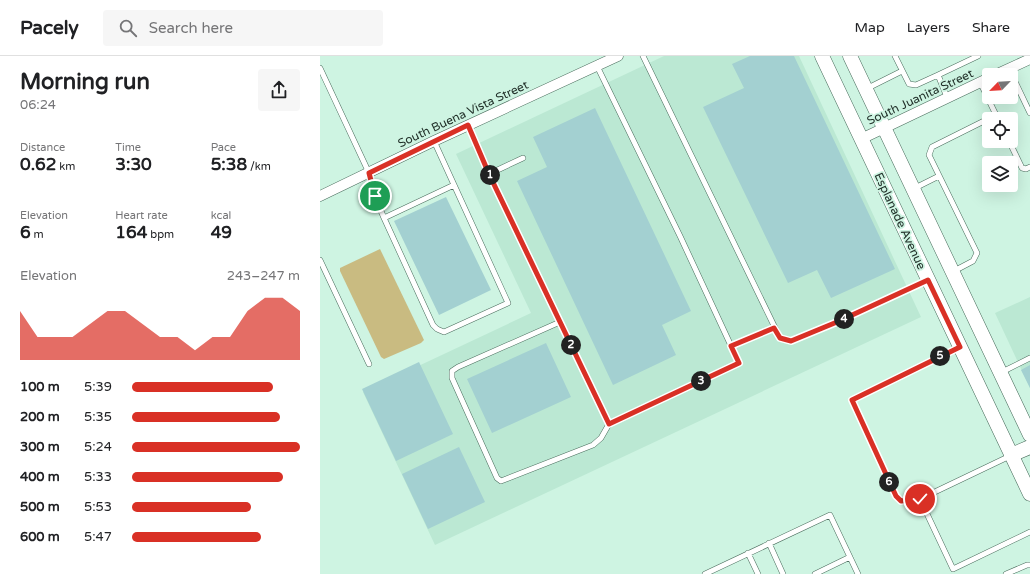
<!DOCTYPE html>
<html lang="en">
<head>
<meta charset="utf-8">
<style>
	body { margin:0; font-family:"Varela Round",sans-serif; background:#f6f6f6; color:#202124; height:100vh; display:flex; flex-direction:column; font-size:15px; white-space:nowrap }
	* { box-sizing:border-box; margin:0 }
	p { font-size:13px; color:#757577 }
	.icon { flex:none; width:22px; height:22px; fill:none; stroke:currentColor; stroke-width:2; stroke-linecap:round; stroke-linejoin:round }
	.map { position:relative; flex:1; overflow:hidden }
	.panel { display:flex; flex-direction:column; background:#fff; width:320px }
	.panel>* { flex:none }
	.needle { width:26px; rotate:245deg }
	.controls { position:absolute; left:662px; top:12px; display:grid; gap:8px }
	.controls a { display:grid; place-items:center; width:36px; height:36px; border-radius:4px; background:#fff; box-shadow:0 4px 16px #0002; font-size:20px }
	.pin { position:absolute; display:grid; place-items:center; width:34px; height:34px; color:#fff; margin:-17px; border:2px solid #fff; border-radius:50%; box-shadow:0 1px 4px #0007 }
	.km { position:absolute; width:20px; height:20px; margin:-10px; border-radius:50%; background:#222; color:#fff; font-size:11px; line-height:20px; text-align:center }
	.round { display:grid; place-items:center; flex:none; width:42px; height:42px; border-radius:4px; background:#f6f6f6 }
	.head { display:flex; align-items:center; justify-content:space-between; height:68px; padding:0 20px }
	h1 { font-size:22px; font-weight:700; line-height:30px }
	.stats { display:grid; grid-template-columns:repeat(3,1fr); gap:6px; height:68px; padding:4px 20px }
	.stats div { display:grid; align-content:center }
	.stats b { font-size:17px; font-weight:700 }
	.stats small { font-size:11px; font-weight:400 }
	.stats p { font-size:11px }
	.chart { height:112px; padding:8px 20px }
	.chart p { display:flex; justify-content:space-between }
	.chart svg { width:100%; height:72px; margin-top:4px; fill:#d93025; opacity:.7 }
	ul { padding:0 20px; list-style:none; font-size:13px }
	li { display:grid; grid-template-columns:64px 48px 1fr; align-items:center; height:30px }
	li i { height:10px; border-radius:5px; background:#d93025 }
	header { display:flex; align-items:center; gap:24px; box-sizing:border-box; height:56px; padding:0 20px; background:#fff; border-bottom:1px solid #e0e0e0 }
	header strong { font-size:19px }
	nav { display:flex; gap:22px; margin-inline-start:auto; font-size:14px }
	.search { width:280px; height:36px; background:#f6f6f6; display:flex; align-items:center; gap:10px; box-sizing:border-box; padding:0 14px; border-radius:4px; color:#757577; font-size:15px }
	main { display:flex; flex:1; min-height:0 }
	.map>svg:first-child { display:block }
	.built { fill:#bbe8d3 }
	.green { fill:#c9bb81 }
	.building { fill:#a3d0d1 }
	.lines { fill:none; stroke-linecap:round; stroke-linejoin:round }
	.service-casing { stroke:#496c5c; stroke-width:6 }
	.minor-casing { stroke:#496c5c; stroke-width:11 }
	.secondary-casing { stroke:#496c5c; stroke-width:15 }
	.service { stroke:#fff; stroke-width:5 }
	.minor { stroke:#fff; stroke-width:10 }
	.secondary { stroke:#fff; stroke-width:14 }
	.route-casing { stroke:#fff; stroke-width:8 }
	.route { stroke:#d93025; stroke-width:5 }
	.labels { text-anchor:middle; stroke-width:3.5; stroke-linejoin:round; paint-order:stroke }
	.street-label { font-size:12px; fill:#22312a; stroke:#cef4e2 }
</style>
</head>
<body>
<header>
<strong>Pacely</strong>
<div class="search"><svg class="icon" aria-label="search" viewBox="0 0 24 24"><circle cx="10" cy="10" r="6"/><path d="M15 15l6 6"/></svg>Search here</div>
<nav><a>Map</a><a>Layers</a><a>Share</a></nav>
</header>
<main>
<section class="panel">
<div class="head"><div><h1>Morning run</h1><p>06:24</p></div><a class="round"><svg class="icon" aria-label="share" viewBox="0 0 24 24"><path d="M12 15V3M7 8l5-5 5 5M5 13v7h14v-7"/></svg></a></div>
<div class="stats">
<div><p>Distance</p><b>0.62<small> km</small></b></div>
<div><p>Time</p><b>3:30</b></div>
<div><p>Pace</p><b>5:38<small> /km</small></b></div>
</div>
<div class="stats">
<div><p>Elevation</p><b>6<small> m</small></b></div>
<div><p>Heart rate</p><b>164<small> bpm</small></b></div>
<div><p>kcal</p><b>49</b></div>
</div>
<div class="chart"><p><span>Elevation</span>243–247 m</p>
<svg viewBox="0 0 160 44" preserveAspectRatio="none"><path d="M0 44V14L10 30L20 30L30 30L40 22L50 14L60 14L70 22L80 30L90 30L100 38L110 30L120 30L130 14L140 6L150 6L160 14V44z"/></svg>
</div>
<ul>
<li><b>100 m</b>5:39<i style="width:84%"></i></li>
<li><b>200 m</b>5:35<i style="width:88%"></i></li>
<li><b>300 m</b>5:24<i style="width:100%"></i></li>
<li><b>400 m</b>5:33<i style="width:90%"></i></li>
<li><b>500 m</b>5:53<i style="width:71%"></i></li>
<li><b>600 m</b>5:47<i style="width:77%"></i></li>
</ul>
</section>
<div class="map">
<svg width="710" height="518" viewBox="0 0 710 518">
	<rect width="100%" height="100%" fill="#cef4e2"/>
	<!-- built -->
	<path class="built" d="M344,0H479L601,261L115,489L43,336L211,257L136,98Z
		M710,241V332L675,257Z"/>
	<!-- green -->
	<path class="green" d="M60,193L104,284L101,287L64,303L61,301L20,215V212Z"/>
	<!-- building -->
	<path class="building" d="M430,0H474L575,213L511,242L497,214L468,227L383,51L424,32L412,8Z
		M275,52L371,255L342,269L356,299L293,329L197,125L227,111L213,81Z
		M126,141L171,234L119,259L74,165Z
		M226,287L251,341L172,377L147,323Z
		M99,306L133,378L76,405L42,333Z
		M710,309V332L701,314Z
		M139,391L165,446L108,473L82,418Z"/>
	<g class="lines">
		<!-- service casing -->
		<g class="service-casing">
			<path id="service" d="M323,0L460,282L471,285L517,266L608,224
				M575,0L589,28L596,29L618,19
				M0,12L49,117L55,141L64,162
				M689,13L710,57
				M660,26L678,63
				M548,32L582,15
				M627,41L618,19L658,0
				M148,69L169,118L203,102
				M114,85L188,247L124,276L117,273L113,269L64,162L134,129
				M689,85L702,112L706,113L710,111
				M169,118L289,368L419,307L360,180L277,10
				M593,133L619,120
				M0,204L49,308
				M634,215L653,205L657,197L609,99L612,91L676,59
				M240,266L138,311L132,315V322L177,422L181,425L273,389L281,382L289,368
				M411,290L454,272
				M640,291L532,344L576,440L581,445L600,443L633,513L710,476
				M682,316L710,302
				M600,443L690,400
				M449,487L463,518
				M428,497L438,518
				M385,518L510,459L538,518
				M495,518L530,501
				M686,518L707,509H710"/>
		</g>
		<!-- minor casing -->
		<g class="minor-casing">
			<path id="minor" d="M675,19L710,3
				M541,83L669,22
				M0,140L114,85L298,0"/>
		</g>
		<!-- secondary casing -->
		<g class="secondary-casing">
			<path id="secondary" d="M502,0L710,438
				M530,0L710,379
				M691,399L710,391"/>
		</g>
		<!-- service -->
		<use href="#service" class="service"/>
		<!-- minor -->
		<use href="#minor" class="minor"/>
		<!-- secondary -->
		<use href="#secondary" class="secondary"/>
	</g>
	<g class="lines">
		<!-- route casing -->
		<g class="route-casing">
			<path id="route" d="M55,140L49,117L148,69L169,118L289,368L419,307L411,290L454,272L460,282L471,285L517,266L608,224L640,291L532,344L576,440L581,445L600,443"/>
		</g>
		<!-- route -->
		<use href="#route" class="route"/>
	</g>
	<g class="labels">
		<!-- street labels -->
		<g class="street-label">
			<text transform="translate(600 41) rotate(-25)" y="4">South Juanita Street</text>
			<text transform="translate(143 58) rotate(-25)" y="4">South Buena Vista Street</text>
			<text transform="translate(580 165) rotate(65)" y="4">Esplanade Avenue</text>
		</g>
	</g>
</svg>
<div class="controls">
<a><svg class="needle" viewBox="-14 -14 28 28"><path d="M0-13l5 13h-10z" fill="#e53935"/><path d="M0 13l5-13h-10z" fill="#757577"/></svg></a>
<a><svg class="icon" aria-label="locate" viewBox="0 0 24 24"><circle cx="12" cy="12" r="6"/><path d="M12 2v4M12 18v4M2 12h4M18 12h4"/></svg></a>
<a><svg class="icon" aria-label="layers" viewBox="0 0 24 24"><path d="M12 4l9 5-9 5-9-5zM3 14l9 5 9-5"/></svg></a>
</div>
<div class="pin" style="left:55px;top:140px;background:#1e9e55"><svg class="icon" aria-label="arrive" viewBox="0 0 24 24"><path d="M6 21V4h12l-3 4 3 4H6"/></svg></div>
<div class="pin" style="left:600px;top:443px;background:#d93025"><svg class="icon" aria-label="check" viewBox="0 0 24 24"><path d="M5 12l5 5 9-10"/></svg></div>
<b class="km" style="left:170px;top:119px">1</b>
<b class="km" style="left:251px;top:289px">2</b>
<b class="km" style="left:381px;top:325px">3</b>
<b class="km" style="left:524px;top:263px">4</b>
<b class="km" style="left:620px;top:300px">5</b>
<b class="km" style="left:569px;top:426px">6</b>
</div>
</main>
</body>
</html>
